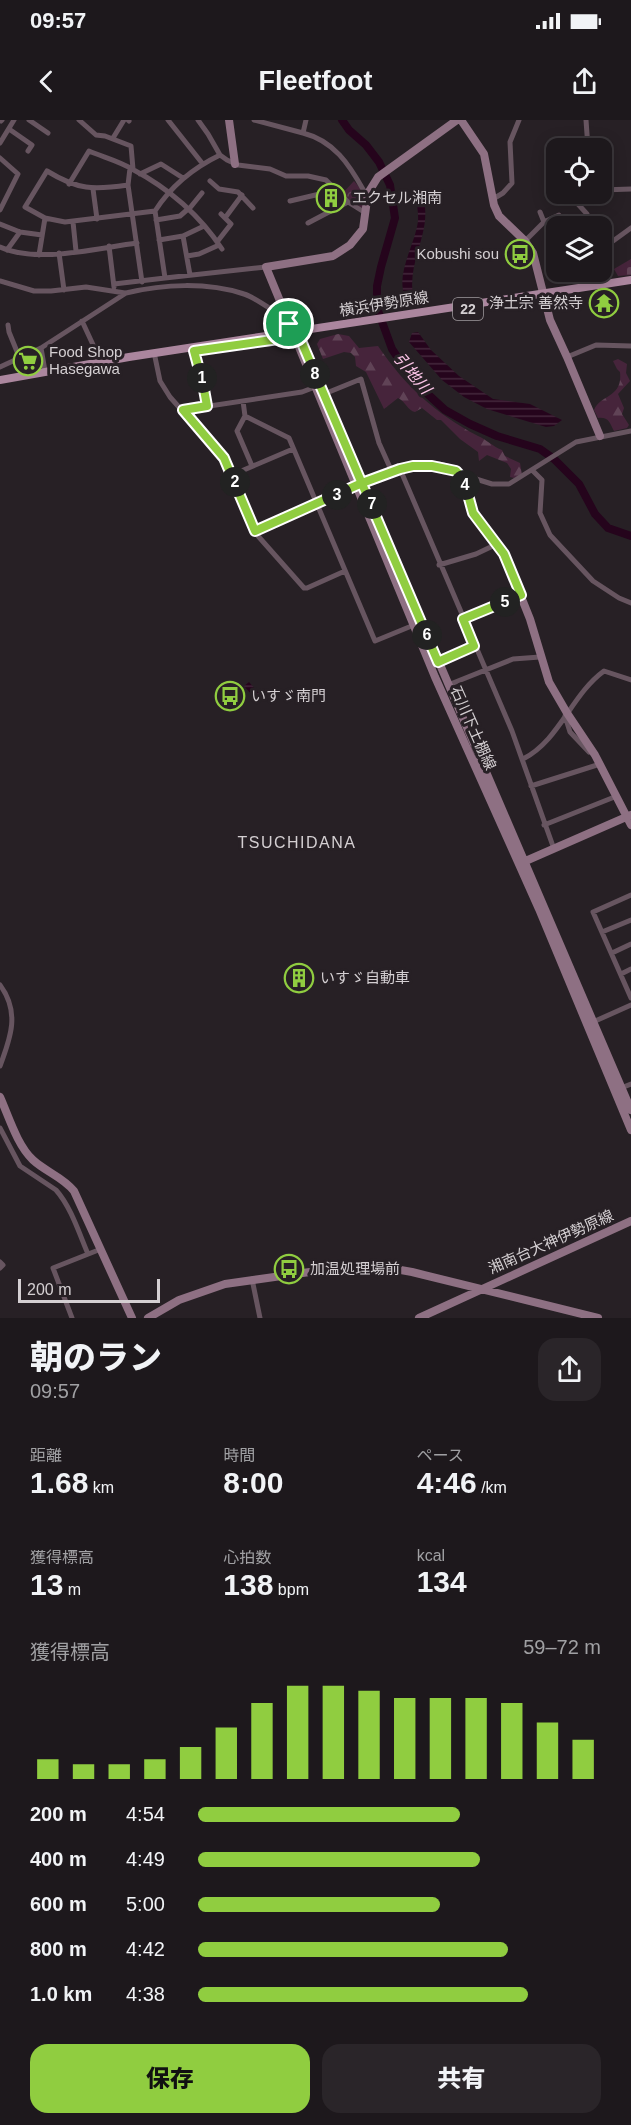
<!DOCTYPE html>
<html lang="ja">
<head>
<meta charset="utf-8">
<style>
	body { margin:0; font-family:Arial,"Noto Sans JP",sans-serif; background:#2a2529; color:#f1f3f6; height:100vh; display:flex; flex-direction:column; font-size:22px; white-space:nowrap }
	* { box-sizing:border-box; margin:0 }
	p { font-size:20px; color:#a0a0a3 }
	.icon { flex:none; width:33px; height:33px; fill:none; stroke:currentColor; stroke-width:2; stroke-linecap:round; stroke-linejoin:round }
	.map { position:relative; height:1198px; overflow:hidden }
	.side { display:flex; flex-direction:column; background:#1d181c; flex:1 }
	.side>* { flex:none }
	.controls { position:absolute; left:546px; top:18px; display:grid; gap:12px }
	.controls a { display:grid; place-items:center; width:66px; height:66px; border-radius:12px; background:#1d181c; box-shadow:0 3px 15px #0003,0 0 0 2px #3b373b; font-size:30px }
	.scale { position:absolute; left:18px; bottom:15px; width:142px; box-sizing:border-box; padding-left:6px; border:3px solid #d4cfd2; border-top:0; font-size:16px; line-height:21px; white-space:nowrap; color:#d4cfd2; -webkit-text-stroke:4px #272025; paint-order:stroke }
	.pin { position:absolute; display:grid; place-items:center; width:51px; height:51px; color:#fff; margin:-26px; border:3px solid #fff; border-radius:50%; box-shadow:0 2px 6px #0007 }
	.km { position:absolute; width:30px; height:30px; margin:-15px; border-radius:50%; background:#222; color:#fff; font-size:16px; line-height:30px; text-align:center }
	.round { display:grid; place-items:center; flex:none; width:63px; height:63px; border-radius:18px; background:#2a2529 }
	.headline { display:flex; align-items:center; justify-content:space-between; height:102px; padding:0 30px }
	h1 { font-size:33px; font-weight:800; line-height:45px }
	.metrics { display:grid; grid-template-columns:repeat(3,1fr); gap:9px; height:102px; padding:6px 30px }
	.metrics div { display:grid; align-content:center }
	.metrics b { font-size:30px; font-weight:800 }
	.metrics small { font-size:16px; font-weight:400 }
	.metrics p { font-size:16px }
	.chart { height:168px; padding:12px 30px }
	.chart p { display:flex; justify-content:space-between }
	.chart svg { width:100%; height:108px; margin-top:6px; stroke:#90cd40; stroke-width:6 }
	.button { display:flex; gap:12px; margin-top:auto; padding:12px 30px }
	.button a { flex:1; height:69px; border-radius:18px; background:#90cd40; color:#111; font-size:24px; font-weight:800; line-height:69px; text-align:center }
	.button a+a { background:#2a2529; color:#f1f3f6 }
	ul { padding:0 30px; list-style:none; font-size:20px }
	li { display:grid; grid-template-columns:96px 72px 1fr; align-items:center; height:45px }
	li i { height:15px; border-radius:8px; background:#90cd40 }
	.status { display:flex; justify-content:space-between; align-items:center; height:42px; padding:0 30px; background:#1d181c; direction:ltr }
	.status svg { height:16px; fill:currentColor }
	header { display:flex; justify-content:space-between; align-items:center; height:78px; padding:0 30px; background:#1d181c; font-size:27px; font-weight:800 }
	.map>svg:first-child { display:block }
	.forest { fill:url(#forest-firs) }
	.cemetery { fill:url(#cemetery-stones) }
	.park { fill:url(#park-crowns) }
	.water { fill:url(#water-rules) }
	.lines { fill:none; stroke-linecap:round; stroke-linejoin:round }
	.river { stroke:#25041c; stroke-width:8 }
	.street { stroke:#675560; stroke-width:5 }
	.secondary { stroke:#8e7083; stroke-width:8 }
	.primary { stroke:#ab869e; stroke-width:8 }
	.route-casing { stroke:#fff; stroke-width:12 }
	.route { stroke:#90cd40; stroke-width:8 }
	.labels { text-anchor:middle; stroke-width:6; stroke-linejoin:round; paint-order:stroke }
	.shield { fill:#272025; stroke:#a09a9e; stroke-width:1.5 }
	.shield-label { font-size:14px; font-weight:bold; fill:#d4cfd2 }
	.poi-label { font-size:15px; fill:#d4cfd2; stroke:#272025; text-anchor:start }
	.street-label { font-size:15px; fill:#d4cfd2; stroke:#272025 }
	.water-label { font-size:16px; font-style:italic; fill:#fcc5e8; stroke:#272025 }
	.neighbourhood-label { font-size:16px; letter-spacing:1.5px; fill:#d4cfd2; stroke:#272025 }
</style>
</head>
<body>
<div class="status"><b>09:57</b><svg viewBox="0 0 49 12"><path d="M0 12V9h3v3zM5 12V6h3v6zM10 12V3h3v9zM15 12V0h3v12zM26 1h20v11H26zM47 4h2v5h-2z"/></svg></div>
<header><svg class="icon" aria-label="back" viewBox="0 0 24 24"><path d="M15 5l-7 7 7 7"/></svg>Fleetfoot<svg class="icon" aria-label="share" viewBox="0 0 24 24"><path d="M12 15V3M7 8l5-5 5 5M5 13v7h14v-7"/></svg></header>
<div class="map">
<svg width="631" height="1198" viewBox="0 0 631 1198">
	<defs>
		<pattern id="forest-firs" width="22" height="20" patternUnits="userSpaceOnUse" patternTransform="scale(1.5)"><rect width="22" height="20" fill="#46243b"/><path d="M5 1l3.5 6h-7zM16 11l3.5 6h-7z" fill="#604356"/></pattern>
		<pattern id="cemetery-stones" width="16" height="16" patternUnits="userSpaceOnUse" patternTransform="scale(1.5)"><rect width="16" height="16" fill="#46243b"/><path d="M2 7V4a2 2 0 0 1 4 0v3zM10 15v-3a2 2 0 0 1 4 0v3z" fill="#604356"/></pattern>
		<pattern id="park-crowns" width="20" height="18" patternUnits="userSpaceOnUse" patternTransform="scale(1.5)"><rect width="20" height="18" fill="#46243b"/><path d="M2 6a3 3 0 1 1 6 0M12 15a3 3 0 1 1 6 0" fill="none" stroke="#604356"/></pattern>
		<pattern id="water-rules" width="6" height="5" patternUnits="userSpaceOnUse" patternTransform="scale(1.5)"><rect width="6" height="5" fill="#25041c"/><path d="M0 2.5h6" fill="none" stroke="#44283c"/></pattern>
	</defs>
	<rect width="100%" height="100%" fill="#272025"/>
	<!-- forest -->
	<path class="forest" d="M338,214L349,216L359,228L378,226C406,267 435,293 478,316C487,320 492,326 502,330L505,336L520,343L522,355L514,358L510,357L511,349L507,343L487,335L479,341L478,332L460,319L441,300H437L422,288L415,292C408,291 405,281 398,278L384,289L366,252L356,246L355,237L351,233L344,232L323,239L317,224L320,219Z
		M618,239L627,244L626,253L630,261L618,274L624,288L622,294L629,305L627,308L614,311C609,302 609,297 598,298L594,290C601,274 623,278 620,252L617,249L613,241Z"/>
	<!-- cemetery -->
	<path class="cemetery" d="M631,139V155L618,156L614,149Z"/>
	<!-- park -->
	<path class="park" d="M354,61L364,73L362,88L341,75Z"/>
	<!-- water -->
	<path class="water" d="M420,68C438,109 404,139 414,180L406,179C394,155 415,126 418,101C419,90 414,78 420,68Z
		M418,212L431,230L459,256L493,279L530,284L562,300L554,306L546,307L487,289L464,277L442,260L409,222L412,213Z
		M249,562L263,578L258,582L244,566Z"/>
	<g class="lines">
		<!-- river -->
		<path class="river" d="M342,0L349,10L366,25L379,42L390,65L395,98L381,147L377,166V188L392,229L404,247L420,267L445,290L470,304L497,316L540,329L554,339L579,364L595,394L608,408L631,416"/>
		<!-- street -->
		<path class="street" d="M29,0L48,13
			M79,0L96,15L105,16L131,26L133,49
			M128,0L129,1
			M168,0L202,43
			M198,0L208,14L220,35L227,40L238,45L270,49L286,56H308L326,60L348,82L364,92
			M254,0L303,13
			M306,0L303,13C334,21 349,44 364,71L368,73
			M586,0L588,28
			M1,1L2,0
			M9,9L32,25L28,31
			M113,18L124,0
			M0,23L14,0
			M0,38L18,54L0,90
			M130,48L128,65L142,162
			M552,50L556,48
			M140,54L161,44L183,58
			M210,61L219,69L238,72L253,88
			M69,64L89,31C103,37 119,41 132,49C168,68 199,94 222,129
			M93,69L97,99
			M602,70L631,69
			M583,74L577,83L587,94L593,106
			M493,79L503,73L512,63L510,22L519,0
			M290,81L324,73L335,67
			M189,89L202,73
			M155,91C171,66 193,48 220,35
			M540,92L544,102
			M225,98L242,75
			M156,100L180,96L188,89
			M73,102L76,131
			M308,103L348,82
			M0,104L20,112L42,115
			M183,116L190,155
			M159,120L183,116L204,106
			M525,121L544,102L559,95
			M217,122L231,104L221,94
			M109,126L114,167
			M0,127C37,144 97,128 137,123
			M602,129L631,108
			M7,130L20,112
			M59,133L64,170
			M39,135L45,98
			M187,136L199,134L219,125
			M595,152L602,158L604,164
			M165,158L266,147
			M0,161L34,171H51L86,167L125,173
			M114,164L165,158L155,91L65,102L45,98L25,87L47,51C78,70 93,70 128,65
			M82,201L95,229
			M8,205L9,212L20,239
			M41,228L45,251
			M194,231L203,264L207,286
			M155,237L160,261L170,277L224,338L258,416L304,468H307L345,451
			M567,237L596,225L631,226
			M0,247L41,228L126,173C164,164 207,162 244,174C254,177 263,185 273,190L283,187
			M324,274L361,259L379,323L392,352
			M243,281L245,296L289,318L375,521L414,505
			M183,290L302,272L315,267
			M245,296L237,311L252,346
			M400,349L512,611L554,729
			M533,351L542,360L540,393L550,415L593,461L619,478L631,483
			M460,354L492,364H509L576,322L631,311
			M232,355L293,329
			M255,410L355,366
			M439,445L476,434L497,424
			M463,499L521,475
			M438,541L474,526
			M448,565L513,539L540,537
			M565,596L570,612L589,632
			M523,639C560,620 571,575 604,551L631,560
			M531,666L600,644
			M544,705L617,676
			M631,775L593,792L631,878
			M602,812L631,800
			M612,833L631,824
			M621,854L631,849
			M0,865C20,892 11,917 0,946
			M593,902L631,885
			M621,968L631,964
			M0,1008L20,1046L56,1070C71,1087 79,1113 88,1134
			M0,1142L3,1145L0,1148
			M252,1159L260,1198
			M72,1198L53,1148L101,1129"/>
		<!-- secondary -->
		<path class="secondary" d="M229,0L235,44
			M457,0L378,57L368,73L363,109L350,125L333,136L266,147L435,557L539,789L631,1010
			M461,0L484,34L494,85L499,96L525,121L533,133L550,200L567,237L600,316
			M292,207L299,216L324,274L631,990
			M359,364C384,353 436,334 460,354L473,393L504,434L530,499L549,562L567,593L595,635L631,705
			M521,743L631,695
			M0,977C9,997 17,1025 33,1040C46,1052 63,1057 74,1071L132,1198
			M148,1198L179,1180L225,1164L359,1145L378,1146L412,1152L598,1198
			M419,1198L631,1101"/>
		<!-- primary -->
		<path class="primary" d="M0,260L129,237L631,160"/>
	</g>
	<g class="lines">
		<!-- route casing -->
		<g class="route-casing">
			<path id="route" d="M289,204L293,217L194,231L203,264L207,286L183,290L224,338L255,411L362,363L400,349L413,346H432L456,351L464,360L473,393L504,434L521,475L463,499L474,526L438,542L302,223L289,204"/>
		</g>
		<!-- route -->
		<use href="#route" class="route"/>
	</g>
	<!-- icons -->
	<defs>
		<g id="building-ring" transform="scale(1.5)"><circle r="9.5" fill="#272025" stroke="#90cd40" stroke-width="1.5"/><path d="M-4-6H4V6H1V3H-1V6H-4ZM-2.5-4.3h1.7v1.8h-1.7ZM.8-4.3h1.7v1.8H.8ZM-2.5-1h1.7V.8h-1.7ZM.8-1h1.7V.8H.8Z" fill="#90cd40"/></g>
		<g id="bus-ring" transform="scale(1.5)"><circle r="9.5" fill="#272025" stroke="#90cd40" stroke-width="1.5"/><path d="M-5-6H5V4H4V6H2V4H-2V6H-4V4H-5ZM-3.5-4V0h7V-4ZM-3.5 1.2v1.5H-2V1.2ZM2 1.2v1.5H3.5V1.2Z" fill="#90cd40"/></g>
		<g id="temple-ring" transform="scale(1.5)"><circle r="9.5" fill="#272025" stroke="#90cd40" stroke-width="1.5"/><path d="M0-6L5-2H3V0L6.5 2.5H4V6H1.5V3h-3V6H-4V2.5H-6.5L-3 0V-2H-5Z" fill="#90cd40"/></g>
		<g id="supermarket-ring" transform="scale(1.5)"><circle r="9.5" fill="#272025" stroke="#90cd40" stroke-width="1.5"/><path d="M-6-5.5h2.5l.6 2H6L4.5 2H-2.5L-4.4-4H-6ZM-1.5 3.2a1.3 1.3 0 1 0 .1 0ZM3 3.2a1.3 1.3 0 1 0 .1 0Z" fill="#90cd40"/></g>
	</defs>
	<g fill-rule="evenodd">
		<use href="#building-ring" x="331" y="78"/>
		<use href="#bus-ring" x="520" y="134"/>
		<use href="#temple-ring" x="604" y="183"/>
		<use href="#supermarket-ring" x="28" y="241"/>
		<use href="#bus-ring" x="230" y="576"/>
		<use href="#building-ring" x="299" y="858"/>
		<use href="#bus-ring" x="289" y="1149"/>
	</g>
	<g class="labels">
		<!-- shield labels -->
		<rect class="shield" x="453" y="178" width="30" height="22" rx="4.5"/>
		<g class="shield-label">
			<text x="468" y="194">22</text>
		</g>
		<!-- poi labels -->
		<g class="poi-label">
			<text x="352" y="83">エクセル湘南</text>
			<text x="499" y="139" text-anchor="end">Kobushi sou</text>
			<text x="583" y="188" text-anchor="end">浄土宗 善然寺</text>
			<text x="49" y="237">Food Shop<tspan x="49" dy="17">Hasegawa</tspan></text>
			<text x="251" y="581">いすゞ南門</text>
			<text x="320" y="863">いすゞ自動車</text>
			<text x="310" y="1154">加温処理場前</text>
		</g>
		<!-- street labels -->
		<g class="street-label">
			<text transform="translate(384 184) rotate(-9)" y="5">横浜伊勢原線</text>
			<text transform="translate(473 608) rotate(66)" y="5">石川下土棚線</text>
			<text transform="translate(551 1122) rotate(-24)" y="5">湘南台大神伊勢原線</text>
		</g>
		<!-- water labels -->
		<g class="water-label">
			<text transform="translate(413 253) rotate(50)" y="6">引地川</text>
		</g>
		<!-- neighbourhood labels -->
		<g class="neighbourhood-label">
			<text x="297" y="728">TSUCHIDANA</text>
		</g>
	</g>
</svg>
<div class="controls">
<a><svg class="icon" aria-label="locate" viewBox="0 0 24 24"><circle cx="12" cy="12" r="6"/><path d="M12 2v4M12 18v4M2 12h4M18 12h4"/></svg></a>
<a><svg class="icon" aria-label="layers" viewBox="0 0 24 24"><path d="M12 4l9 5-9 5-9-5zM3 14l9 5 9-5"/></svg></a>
</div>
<div class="scale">200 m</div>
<div class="pin" style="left:289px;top:204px;background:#1e9e55"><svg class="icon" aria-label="arrive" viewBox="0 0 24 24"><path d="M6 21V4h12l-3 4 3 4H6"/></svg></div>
<b class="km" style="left:202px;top:258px">1</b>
<b class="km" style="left:235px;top:362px">2</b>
<b class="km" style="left:337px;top:375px">3</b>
<b class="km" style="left:465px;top:365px">4</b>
<b class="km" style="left:505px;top:482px">5</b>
<b class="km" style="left:427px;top:515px">6</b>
<b class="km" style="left:372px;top:384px">7</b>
<b class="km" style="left:315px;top:254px">8</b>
</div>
<section class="side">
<div class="headline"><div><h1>朝のラン</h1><p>09:57</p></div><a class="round"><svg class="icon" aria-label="share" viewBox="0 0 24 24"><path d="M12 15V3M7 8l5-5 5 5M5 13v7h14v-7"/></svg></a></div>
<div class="metrics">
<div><p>距離</p><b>1.68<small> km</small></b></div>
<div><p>時間</p><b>8:00</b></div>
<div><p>ペース</p><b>4:46<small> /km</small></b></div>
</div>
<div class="metrics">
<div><p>獲得標高</p><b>13<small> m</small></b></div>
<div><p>心拍数</p><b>138<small> bpm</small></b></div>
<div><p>kcal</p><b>134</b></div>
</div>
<div class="chart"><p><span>獲得標高</span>59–72 m</p>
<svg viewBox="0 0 160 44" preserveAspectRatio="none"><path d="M5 44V36M15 44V38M25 44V38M35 44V36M45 44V31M55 44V23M65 44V13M75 44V6M85 44V6M95 44V8M105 44V11M115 44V11M125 44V11M135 44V13M145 44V21M155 44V28"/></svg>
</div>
<ul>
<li><b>200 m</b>4:54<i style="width:65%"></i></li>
<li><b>400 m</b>4:49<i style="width:70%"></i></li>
<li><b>600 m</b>5:00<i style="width:60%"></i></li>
<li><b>800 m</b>4:42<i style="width:77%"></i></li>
<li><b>1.0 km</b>4:38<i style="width:82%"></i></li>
</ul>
<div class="button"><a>保存</a><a>共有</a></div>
</section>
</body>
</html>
